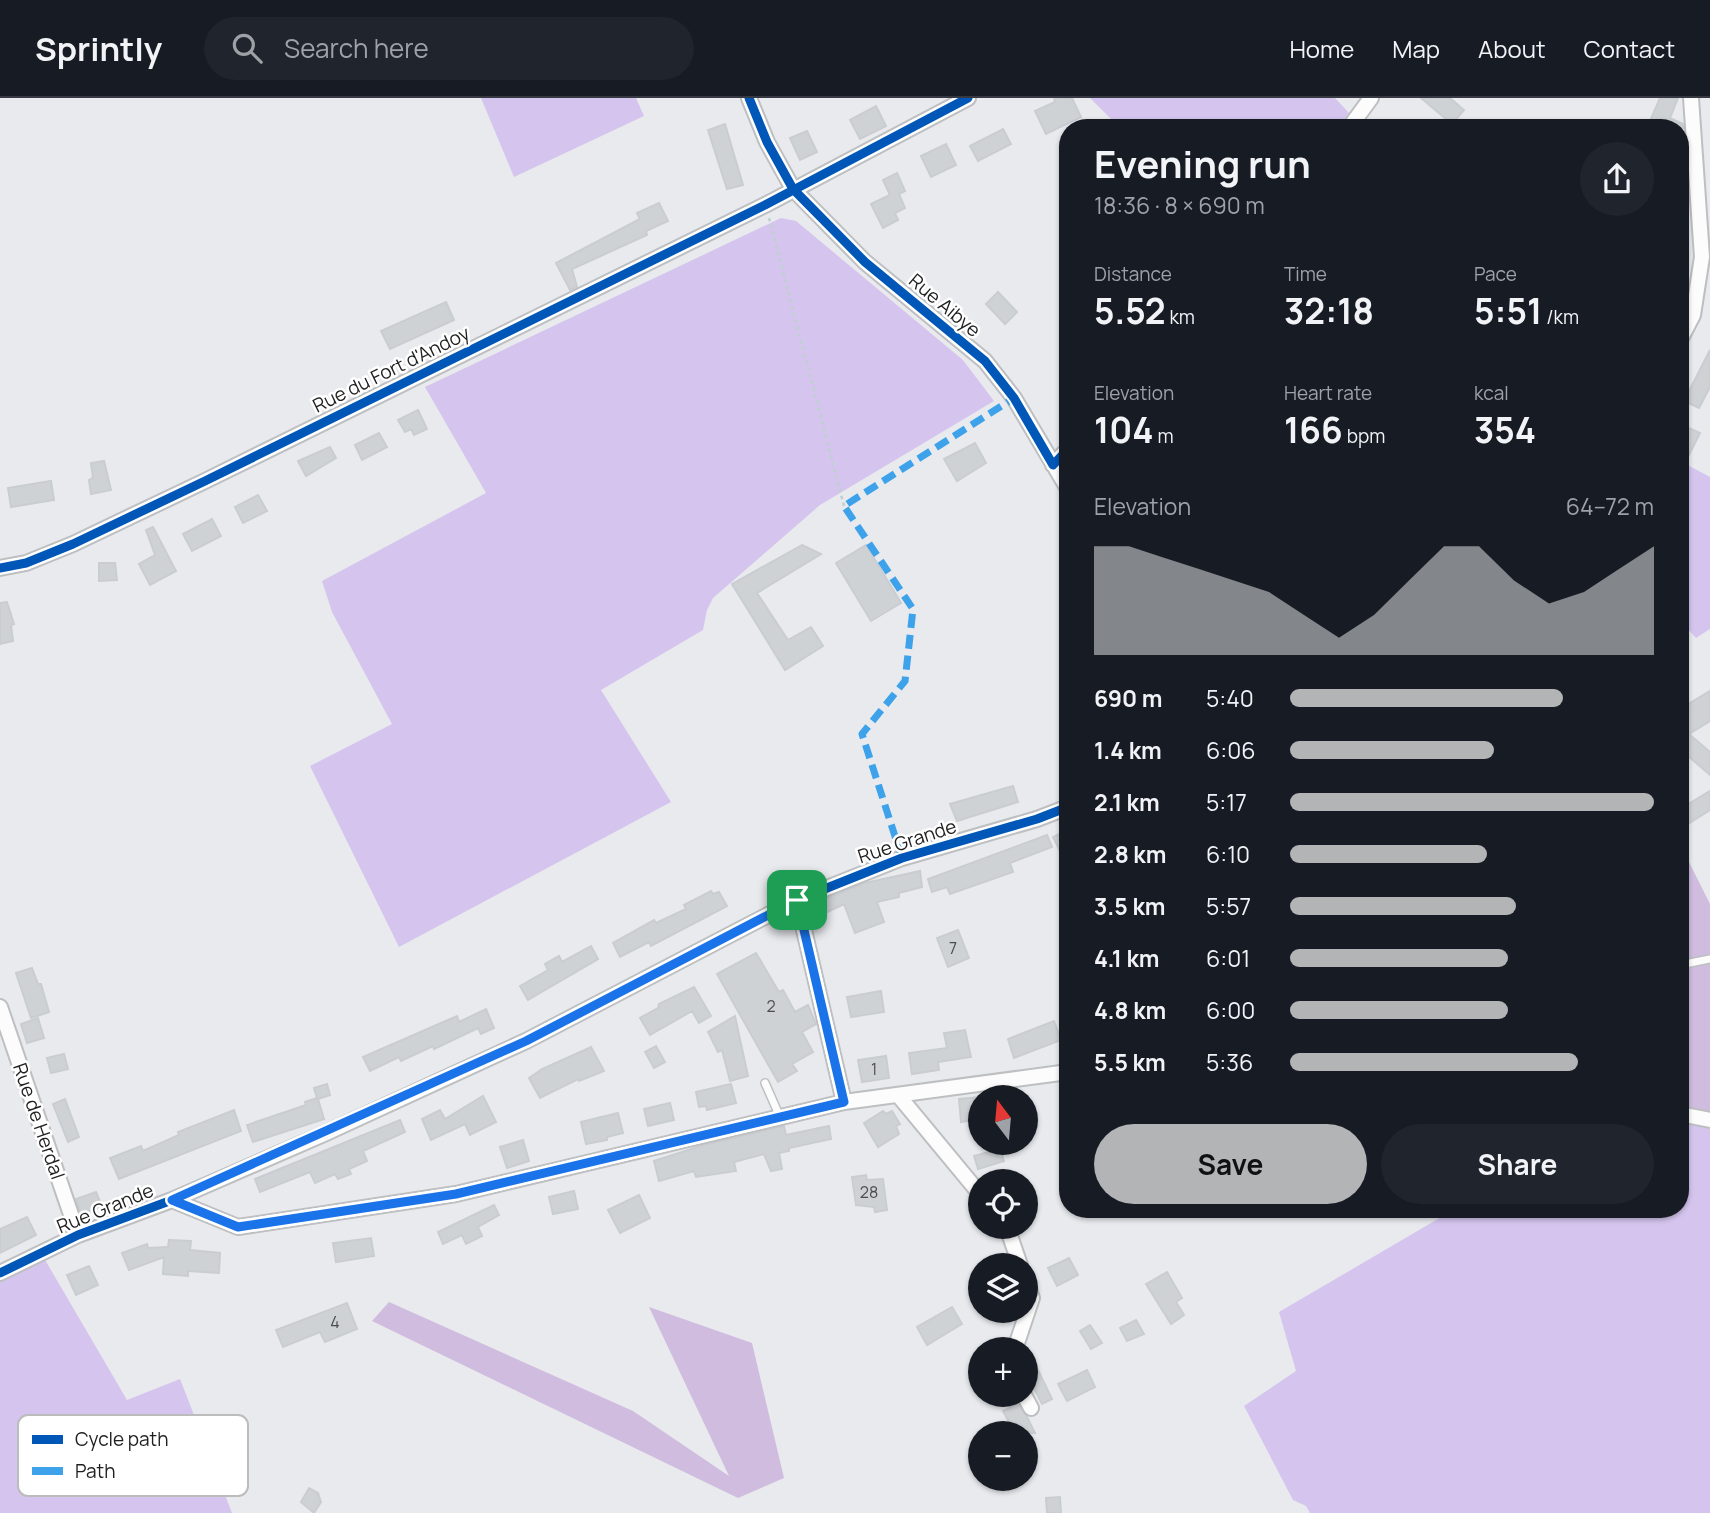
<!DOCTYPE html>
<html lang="en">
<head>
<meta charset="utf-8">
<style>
	body { margin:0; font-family:Manrope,sans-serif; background:#20242c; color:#f1f3f6; height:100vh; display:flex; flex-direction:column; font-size:26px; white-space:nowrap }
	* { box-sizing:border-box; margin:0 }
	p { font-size:23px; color:#9ea1a6 }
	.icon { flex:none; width:38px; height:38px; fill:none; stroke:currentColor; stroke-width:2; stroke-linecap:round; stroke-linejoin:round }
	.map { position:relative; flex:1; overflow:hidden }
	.drawer { position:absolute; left:1059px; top:21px; width:630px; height:1099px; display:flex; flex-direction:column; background:#171b24; border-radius:28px; box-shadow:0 2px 5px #0004 }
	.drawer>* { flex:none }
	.needle { width:46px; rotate:344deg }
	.buttons { position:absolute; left:968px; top:987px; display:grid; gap:14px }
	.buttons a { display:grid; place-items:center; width:70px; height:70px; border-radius:50%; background:#171b24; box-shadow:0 2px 5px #0004; font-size:35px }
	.pin { position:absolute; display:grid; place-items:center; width:60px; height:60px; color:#fff; margin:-30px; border-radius:14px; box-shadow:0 4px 10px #0006 }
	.round { display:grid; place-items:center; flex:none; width:74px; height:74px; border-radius:37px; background:#20242c }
	.overview { display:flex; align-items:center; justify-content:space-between; height:119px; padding:0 35px }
	h1 { font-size:38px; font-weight:700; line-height:52px }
	.metrics { display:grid; grid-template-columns:repeat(3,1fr); gap:10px; height:119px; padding:7px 35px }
	.metrics div { display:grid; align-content:center }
	.metrics b { font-size:35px; font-weight:700 }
	.metrics small { font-size:19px; font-weight:400 }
	.metrics p { font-size:19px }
	.chart { height:196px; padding:14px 35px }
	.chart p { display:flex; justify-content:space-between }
	.chart svg { width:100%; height:126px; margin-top:7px; fill:#b2b4b6; opacity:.7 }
	.action { display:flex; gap:14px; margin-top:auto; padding:14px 35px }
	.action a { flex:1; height:80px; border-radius:42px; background:#b2b4b6; color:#111; font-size:28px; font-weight:700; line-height:80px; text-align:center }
	.action a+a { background:#20242c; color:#f1f3f6 }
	ul { padding:0 35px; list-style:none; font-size:23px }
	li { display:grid; grid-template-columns:112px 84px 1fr; align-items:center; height:52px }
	li i { height:18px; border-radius:9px; background:#b2b4b6 }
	header { display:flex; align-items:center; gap:42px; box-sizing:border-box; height:98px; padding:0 35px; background:#171b24; border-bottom:2px solid #363941 }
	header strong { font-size:33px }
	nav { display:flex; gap:38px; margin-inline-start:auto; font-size:24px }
	.search { width:490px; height:63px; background:#20242c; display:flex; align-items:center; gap:18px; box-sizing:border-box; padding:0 24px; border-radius:38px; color:#9ea1a6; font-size:26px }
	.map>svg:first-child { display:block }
	.grass { fill:#d5c5ee }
	.forest { fill:#d0bcdf }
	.building { fill:#cfd2d5; stroke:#c9cdd1; stroke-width:2 }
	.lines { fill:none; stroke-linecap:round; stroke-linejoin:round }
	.lane-casing { stroke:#bebfc1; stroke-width:10 }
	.street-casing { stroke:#bebfc1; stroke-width:18 }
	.path { stroke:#c0cfd0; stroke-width:2.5; stroke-dasharray:3.5 3.5; stroke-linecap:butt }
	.lane { stroke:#fcfcfc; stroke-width:7 }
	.street { stroke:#fcfcfc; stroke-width:14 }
	.quiet { stroke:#3da2ea; stroke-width:7; stroke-dasharray:14 7; stroke-linecap:butt }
	.cycleway-casing { stroke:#fff; stroke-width:13 }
	.cycleway { stroke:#0057b8; stroke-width:9 }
	.route-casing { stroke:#fff; stroke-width:14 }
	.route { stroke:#1a73e8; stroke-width:9 }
	.labels { text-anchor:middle; stroke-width:5; stroke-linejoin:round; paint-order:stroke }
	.number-label { font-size:16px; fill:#4b4c4c }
	.street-label { font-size:19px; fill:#1f1f1f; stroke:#fff }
	.key { fill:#fff; stroke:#bcbcbc; stroke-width:2 }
	.key-label { font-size:19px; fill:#1f1f1f }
</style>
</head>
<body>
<header>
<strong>Sprintly</strong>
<div class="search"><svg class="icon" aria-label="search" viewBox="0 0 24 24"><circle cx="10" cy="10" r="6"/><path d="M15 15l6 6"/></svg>Search here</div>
<nav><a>Home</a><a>Map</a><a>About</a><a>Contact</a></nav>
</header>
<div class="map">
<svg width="1710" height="1415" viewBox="0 0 1710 1415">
	<rect width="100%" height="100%" fill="#e8eaee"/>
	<!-- grass -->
	<path class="grass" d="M481,0H636L644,18L514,79Z
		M1090,0H1335L1349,15L1337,30H1120Z
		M781,120L796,123L963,262L994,303L820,407L713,500L707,512L703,532L601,592L671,704L399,849L310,668L392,626L332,514L322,483L486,395L425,289Z
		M1680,363L1710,379V531L1696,540L1686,529L1680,532Z
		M1680,1016L1710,1022V1415H1310L1306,1408L1293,1402L1244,1308L1296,1273L1279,1214L1455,1111H1680Z
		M41,1155L127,1302L180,1281L232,1415H0V1175Z"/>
	<!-- forest -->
	<path class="forest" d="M1680,746L1710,806V1016L1680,1012Z
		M389,1204L633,1313L729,1378L649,1209L752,1245L784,1380L738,1400L372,1223Z"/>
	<!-- building -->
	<path class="building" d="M1054,0H1072L1081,19L1046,36L1035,13L1055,4Z
		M1421,0H1450L1464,12L1452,26Z
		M1660,0H1678L1670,20L1683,26V30H1647Z
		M876,8L886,28L860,41L850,22Z
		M725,26L743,87L727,91L708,32Z
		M1003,31L1011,46L978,63L970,48Z
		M807,33L817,54L800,62L790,40Z
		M946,46L956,67L931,79L921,58Z
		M897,75L905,93L899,96L905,110L895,115L898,122L883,130L871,106L890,97L883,82Z
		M659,105L668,123L646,133L647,137L572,171L577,189L570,192L556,165L640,121L637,115Z
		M998,194L1017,214L1005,226L986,206Z
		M446,204L454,222L390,251L381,233Z
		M1710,252V289L1699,310L1684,303Z
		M418,312L427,331L414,337L411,331L405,334L398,322Z
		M1680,326L1700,335L1680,375Z
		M379,335L387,349L362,362L355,347Z
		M975,345L986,365L957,383L944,361Z
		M330,349L336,360L306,378L298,363Z
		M104,363L111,392L91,396L89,382L93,380L91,365Z
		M51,383L54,402L11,409L8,390Z
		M258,397L267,413L243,425L235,409Z
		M212,421L221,438L192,453L183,436Z
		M153,429L176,473L150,487L139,466L155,457L146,432Z
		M802,447L821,456L757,495L788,542L811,529L823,548L785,572L732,486Z
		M866,447L901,505L871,523L836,465Z
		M99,465H115L117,482L99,483Z
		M7,504L14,526L11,527L13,543L0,546V505Z
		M1710,593V623L1689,636L1710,654V677L1680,651V611Z
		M1013,688L1018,704L957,723L950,706Z
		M1710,693V712L1680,731V711Z
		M1068,732V769L1053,739Z
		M1047,737L1052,749L1010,765L1013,774L950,796L947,789L932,794L928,781Z
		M920,773L922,789L899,795V799L877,804L884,824L855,835L844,806L819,818L817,806L828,800L865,785Z
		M711,793L713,796L719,794L727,808L651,848L649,844L620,859L613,845L654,822L656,825L686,811L684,807Z
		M958,832L969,860L948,869L937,840Z
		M591,848L598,861L528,902L520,888L548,872L545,866L559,858L562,864Z
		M756,855L779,894L783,892L795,914L808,907L816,926L802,934L813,954L792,966L797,973L778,984L717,876Z
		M32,870L38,886H41L49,914L31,920L16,875Z
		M694,889L711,918L699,925L692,913L650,937L640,920L658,910L659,906Z
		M881,893L884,914L851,919L847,899Z
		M486,911L494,930L481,936L478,930L434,951L433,948L401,963L399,959L370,973L363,959L457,918L459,924Z
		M735,918L748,978L730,983L722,952L718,954L708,934Z
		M38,920L44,940L27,945L21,926Z
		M1054,923L1061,942L1014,960L1008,941Z
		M965,932L971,959L938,964L939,972L912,976L909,955L947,950L944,935Z
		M656,948L665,964L654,970L645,954Z
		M591,949L604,973L579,983L578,981L540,1000L529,980L542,971Z
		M64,956L68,971L51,975L47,960Z
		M886,958L889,980L862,984L858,962Z
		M327,986L330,997L318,1001L324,1021L253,1044L247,1027L306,1007L305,1004L317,1000L314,990Z
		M731,986L736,1005L707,1012L706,1008L699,1009L696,994Z
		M483,998L496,1024L470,1037L465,1026L431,1042L422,1021L440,1012L445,1021Z
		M980,999V1021L961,1024L959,1001Z
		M65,1001L79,1039L68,1044L53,1006Z
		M670,1005L674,1022L648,1028L644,1011Z
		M234,1012L241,1033L119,1081L110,1060L141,1048L143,1053L179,1037L178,1034Z
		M883,1013L886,1016L892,1013L900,1026L896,1028L899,1036L878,1049L864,1025Z
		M618,1015L623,1035L607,1039V1042L586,1046L581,1024Z
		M400,1022L405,1034L363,1053L367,1063L349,1071L351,1076L338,1081L335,1076L315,1085L310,1074L260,1094L255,1081Z
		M784,1028L786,1037L829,1028L831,1041L789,1050V1053L779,1055L782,1071L771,1073L764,1056L734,1064L736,1073L696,1079L694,1073L659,1083L654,1063L704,1047Z
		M523,1042L529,1063L507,1070L500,1049Z
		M1000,1051L1004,1063L978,1071L974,1058Z
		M866,1077L867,1082L883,1081L887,1112L875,1114L874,1109L856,1107L852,1079Z
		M574,1093L578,1111L553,1116L549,1099Z
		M96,1094L102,1108L81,1116L76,1101Z
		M639,1097L650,1120L620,1135L608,1112Z
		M494,1107L499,1117L478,1129L482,1138L466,1146L462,1137L443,1146L438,1134Z
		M27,1119L36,1137L0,1155V1131Z
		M371,1140L374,1158L336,1164L333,1145Z
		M169,1142L191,1143L190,1152L220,1155L219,1175L188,1173V1178L163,1176L164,1159L129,1172L122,1155L147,1146L148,1150L168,1149Z
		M1069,1160L1078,1177L1057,1188L1048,1170Z
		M89,1168L98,1187L76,1197L67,1177Z
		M1167,1174L1182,1200L1176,1204L1184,1217L1171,1226L1146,1186Z
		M347,1205L357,1231L325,1244L320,1234L283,1249L276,1232Z
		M952,1209L962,1226L927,1247L917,1229Z
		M1136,1222L1144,1236L1127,1243L1120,1230Z
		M1090,1227L1102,1245L1091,1251L1080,1233Z
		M1037,1270L1052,1301L1042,1306L1026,1275Z
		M1087,1272L1095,1289L1067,1303L1058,1286Z
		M1018,1306L1027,1319L1035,1335H1015L1003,1313Z
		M309,1390L318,1395L321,1404L314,1415L301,1404Z
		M1060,1399L1061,1415H1047L1046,1400Z"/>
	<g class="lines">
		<!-- lane casing -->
		<g class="lane-casing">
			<path id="lane" d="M1680,867L1710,861
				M765,985L780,1019"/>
		</g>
		<!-- street casing -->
		<g class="street-casing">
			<path id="street" d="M749,0L767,44L793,91L865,164L985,263L1014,300L1068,391
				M1349,30L1371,0
				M1680,242L1693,217L1702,159L1691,0
				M1053,367L1068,351
				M0,470L26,465L73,446L205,383L765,107L968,0
				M797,802L844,1004
				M0,909L78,1137
				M898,997L980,1096
				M1680,1016L1710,1022
				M172,1102L238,1129L456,1096L844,1004L1068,974
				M1007,1129L1020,1167
				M0,1175L78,1137L172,1102L326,1035L526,943L797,802L902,760L1037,721L1068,709
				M1015,1251L1032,1200L1026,1182
				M1024,1297L1031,1310"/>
		</g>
		<!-- path -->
		<path class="path" d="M769,120L844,408"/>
		<!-- lane -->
		<use href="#lane" class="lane"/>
		<!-- street -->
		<use href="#street" class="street"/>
		<!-- quiet -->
		<path class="quiet" d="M902,760L862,636L905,583L913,511L844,408L1014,300"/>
		<!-- cycleway casing -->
		<g class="cycleway-casing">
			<path id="cycleway" d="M749,0L767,44L793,91L865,164L985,263L1014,300L1053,367L1068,351
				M0,470L26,465L73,446L205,383L765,107L968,0
				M0,1175L78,1137L172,1102L326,1035L526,943L797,802L902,760L1037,721L1068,709"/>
		</g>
		<!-- cycleway -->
		<use href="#cycleway" class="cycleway"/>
	</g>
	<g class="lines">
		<!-- route casing -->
		<g class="route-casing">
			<path id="route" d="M797,802L844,1004L456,1096L238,1129L172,1102L526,943Z"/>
		</g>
		<!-- route -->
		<use href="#route" class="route"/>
	</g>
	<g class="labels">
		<!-- number labels -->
		<g class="number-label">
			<text x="953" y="856">7</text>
			<text x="771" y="914">2</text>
			<text x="874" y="977">1</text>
			<text x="869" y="1100">28</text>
			<text x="335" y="1230">4</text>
		</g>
		<!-- street labels -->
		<g class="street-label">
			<text transform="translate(945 207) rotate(40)" y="7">Rue Aibye</text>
			<text transform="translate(391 271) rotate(-26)" y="7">Rue du Fort d'Andoy</text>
			<text transform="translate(907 743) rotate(-18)" y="7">Rue Grande</text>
			<text transform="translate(39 1023) rotate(71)" y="7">Rue de Herdal</text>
			<text transform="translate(105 1110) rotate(-22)" y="7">Rue Grande</text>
		</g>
	</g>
	<!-- legend -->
	<rect x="18" y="1317" width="230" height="81" rx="10" class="key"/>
	<rect x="32" y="1337" width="31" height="9" fill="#0057b8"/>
	<rect x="32" y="1369" width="31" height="8" fill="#3da2ea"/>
	<g class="key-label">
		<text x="75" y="1348">Cycle path</text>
		<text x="75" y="1380">Path</text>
	</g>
</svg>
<div class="buttons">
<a><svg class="needle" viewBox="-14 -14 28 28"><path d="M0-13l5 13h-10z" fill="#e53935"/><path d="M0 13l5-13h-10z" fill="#9ea1a6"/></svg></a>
<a><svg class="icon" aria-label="locate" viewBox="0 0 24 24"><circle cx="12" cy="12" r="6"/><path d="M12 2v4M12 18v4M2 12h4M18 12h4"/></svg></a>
<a><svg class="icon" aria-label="layers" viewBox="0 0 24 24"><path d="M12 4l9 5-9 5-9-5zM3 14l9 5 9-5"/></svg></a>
<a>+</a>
<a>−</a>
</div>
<div class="pin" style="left:797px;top:802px;background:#1e9e55"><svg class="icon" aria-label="arrive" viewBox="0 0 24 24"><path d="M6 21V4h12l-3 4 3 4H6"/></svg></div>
<section class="drawer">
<div class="overview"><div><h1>Evening run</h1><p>18:36 · 8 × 690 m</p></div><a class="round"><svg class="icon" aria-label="share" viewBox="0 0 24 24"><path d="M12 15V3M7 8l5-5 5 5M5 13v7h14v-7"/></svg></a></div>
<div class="metrics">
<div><p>Distance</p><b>5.52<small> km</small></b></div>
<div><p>Time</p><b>32:18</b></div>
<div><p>Pace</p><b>5:51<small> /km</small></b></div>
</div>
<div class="metrics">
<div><p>Elevation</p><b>104<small> m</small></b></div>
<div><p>Heart rate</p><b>166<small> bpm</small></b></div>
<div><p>kcal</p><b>354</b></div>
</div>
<div class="chart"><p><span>Elevation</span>64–72 m</p>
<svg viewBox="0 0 160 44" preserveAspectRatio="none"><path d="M0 44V6L10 6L20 10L30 14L40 18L50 22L60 30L70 38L80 30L90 18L100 6L110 6L120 18L130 26L140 22L150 14L160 6V44z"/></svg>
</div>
<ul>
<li><b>690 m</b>5:40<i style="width:75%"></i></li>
<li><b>1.4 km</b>6:06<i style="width:56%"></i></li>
<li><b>2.1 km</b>5:17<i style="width:100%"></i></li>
<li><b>2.8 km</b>6:10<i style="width:54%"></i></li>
<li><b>3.5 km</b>5:57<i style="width:62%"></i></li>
<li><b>4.1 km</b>6:01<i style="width:60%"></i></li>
<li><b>4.8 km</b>6:00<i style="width:60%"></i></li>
<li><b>5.5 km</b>5:36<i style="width:79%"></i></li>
</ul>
<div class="action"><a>Save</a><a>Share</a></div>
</section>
</div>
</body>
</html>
